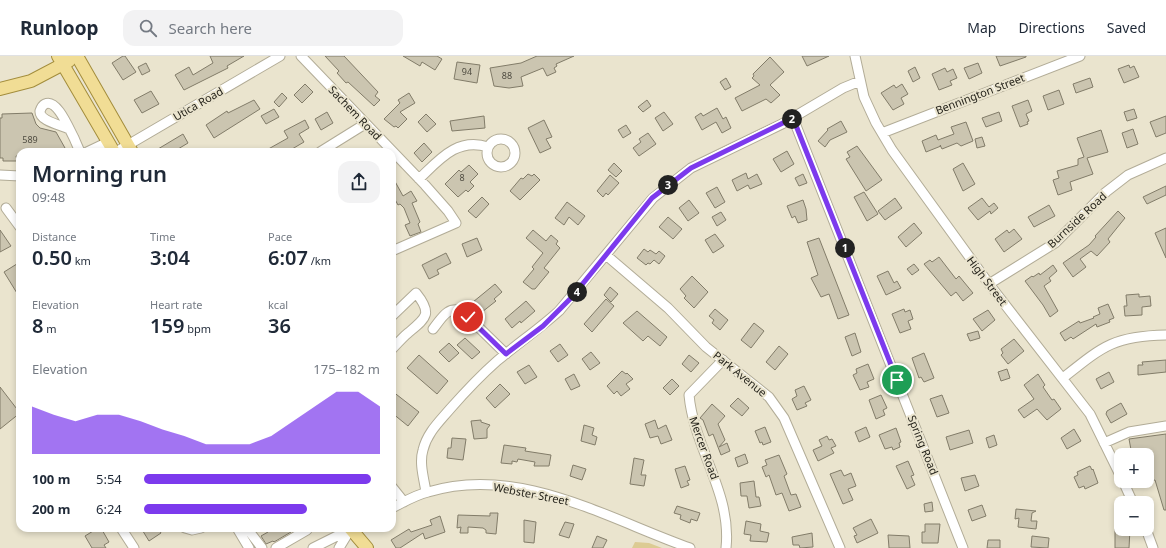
<!DOCTYPE html>
<html lang="en">
<head>
<meta charset="utf-8">
<style>
	body { margin:0; font-family:"Noto Sans",sans-serif; background:#f2f2f3; color:#1f2937; height:100vh; display:flex; flex-direction:column; font-size:15px; white-space:nowrap }
	* { box-sizing:border-box; margin:0 }
	p { font-size:13px; color:#747a83 }
	.icon { flex:none; width:22px; height:22px; fill:none; stroke:currentColor; stroke-width:2; stroke-linecap:round; stroke-linejoin:round }
	.map { position:relative; flex:1; overflow:hidden }
	.sheet { position:absolute; left:16px; top:92px; width:380px; height:384px; display:flex; flex-direction:column; background:#fff; border-radius:12px; box-shadow:0 2px 6px #0003 }
	.sheet>* { flex:none }
	.fabs { position:absolute; left:1114px; top:392px; display:grid; gap:8px }
	.fabs a { display:grid; place-items:center; width:40px; height:40px; border-radius:8px; background:#fff; box-shadow:0 2px 6px #0003; font-size:20px }
	.pin { position:absolute; display:grid; place-items:center; width:34px; height:34px; color:#fff; margin:-17px; border:2px solid #fff; border-radius:50%; box-shadow:0 1px 4px #0007 }
	.km { position:absolute; width:20px; height:20px; margin:-10px; border-radius:50%; background:#222; color:#fff; font-size:11px; line-height:20px; text-align:center }
	.round { display:grid; place-items:center; flex:none; width:42px; height:42px; border-radius:12px; background:#f2f2f3 }
	.headline { display:flex; align-items:center; justify-content:space-between; height:68px; padding:0 16px }
	h1 { font-size:22px; font-weight:600; line-height:30px }
	.figures { display:grid; grid-template-columns:repeat(3,1fr); gap:6px; height:68px; padding:4px 16px }
	.figures div { display:grid; align-content:center }
	.figures b { font-size:20px; font-weight:600 }
	.figures small { font-size:11px; font-weight:400 }
	.figures p { font-size:11px }
	.chart { height:112px; padding:8px 16px }
	.chart p { display:flex; justify-content:space-between }
	.chart svg { width:100%; height:72px; margin-top:4px; fill:#7c3aed; opacity:.7 }
	ul { padding:0 16px; list-style:none; font-size:13px }
	li { display:grid; grid-template-columns:64px 48px 1fr; align-items:center; height:30px }
	li i { height:10px; border-radius:5px; background:#7c3aed }
	header { display:flex; align-items:center; gap:24px; box-sizing:border-box; height:56px; padding:0 20px; background:#fff; border-bottom:1px solid #e0e1e3 }
	header strong { font-size:19px }
	nav { display:flex; gap:22px; margin-inline-start:auto; font-size:14px }
	.search { width:280px; height:36px; background:#f2f2f3; display:flex; align-items:center; gap:10px; box-sizing:border-box; padding:0 14px; border-radius:12px; color:#747a83; font-size:15px }
	.map>svg:first-child { display:block }
	.green { fill:#dccb93 }
	.building { fill:#cbc5b0; stroke:#827c69 }
	.lines { fill:none; stroke-linecap:round; stroke-linejoin:round }
	.minor-casing { stroke:#b2ac97; stroke-width:11 }
	.major-casing { stroke:#a38d3c; stroke-width:14 }
	.minor { stroke:#fff; stroke-width:9 }
	.major { stroke:#f1dd95; stroke-width:12 }
	.route-casing { stroke:#fff; stroke-width:8 }
	.route { stroke:#7c3aed; stroke-width:5 }
	.labels { text-anchor:middle; stroke-width:4; stroke-linejoin:round; paint-order:stroke }
	.number-label { font-size:9px; fill:#4f4c41 }
	.street-label { font-size:11px; fill:#26241c; stroke:#eae4ce }
</style>
</head>
<body>
<header>
<strong>Runloop</strong>
<div class="search"><svg class="icon" aria-label="search" viewBox="0 0 24 24"><circle cx="10" cy="10" r="6"/><path d="M15 15l6 6"/></svg>Search here</div>
<nav><a>Map</a><a>Directions</a><a>Saved</a></nav>
</header>
<div class="map">
<svg width="1166" height="492" viewBox="0 0 1166 492">
	<rect width="100%" height="100%" fill="#eae4ce"/>
	<!-- green -->
	<path class="green" d="M635,486L649,487L662,492H632Z"/>
	<!-- building -->
	<path class="building" d="M123,0H125L136,16L123,24L112,7Z
		M210,0H244L227,10L228,12L184,34L175,19L189,11L193,19L213,7Z
		M325,0H344L378,36L375,40L380,44L374,50L348,26L346,27L337,17L339,15Z
		M403,0H437L442,3L435,14L422,6L420,10Z
		M537,0H574L556,8L557,10L554,12L556,16L547,20L543,12L521,21L523,30L509,32L494,30L490,12L521,7Z
		M802,0H829L807,10Z
		M996,0H1026V1L1000,10Z
		M770,1L784,16L770,29L780,39L771,47L766,43L742,55L735,42L760,29L752,22L754,20L753,18Z
		M457,6L480,9L477,27L454,23Z
		M146,7L150,15L142,19L138,11Z
		M978,7L982,17L969,23L964,12Z
		M1129,9L1130,12L1134,10L1139,21L1124,27L1118,13Z
		M915,11L920,22L913,26L908,15Z
		M945,12L947,16L953,13L957,22L950,25L952,29L939,34L932,18Z
		M726,22L731,31L725,34L720,26Z
		M1090,22L1093,31L1076,37L1073,28Z
		M305,28L313,36L302,47L294,39Z
		M902,28L908,38L901,42L904,48L893,54L881,37L894,29L896,32Z
		M1059,34L1064,48L1048,54L1043,40Z
		M151,35L159,48L142,57L134,44Z
		M282,37L287,42L279,51L274,46Z
		M409,37L415,47L400,56L407,63L398,72L396,70L394,71L384,63L400,47L398,44Z
		M254,44L260,53L214,82L206,69L227,55L228,57Z
		M647,44L651,50L643,56L638,51Z
		M1028,44L1032,55L1026,58L1029,65L1027,66L1028,68L1020,71L1012,50Z
		M717,52L723,63L726,61L731,72L722,77L716,66L702,74L695,61L701,57L703,60Z
		M274,53L279,61L266,68L261,60Z
		M1134,53L1137,62L1127,65L1124,56Z
		M327,56L333,67L321,74L315,63Z
		M664,56L673,68L663,75L655,62Z
		M999,56L1002,65L986,71L982,62Z
		M32,57L36,68L40,72L56,76L65,92L60,94V96H20V100H16L17,105H3V102H0V62H2V58Z
		M426,58L436,68L427,76L418,66Z
		M484,60L485,72L452,75L450,65Z
		M1166,60V77L1156,81L1150,66Z
		M305,64L309,72L299,78L304,86L287,96H263L288,82L284,75Z
		M544,64L552,81L546,83L551,92L540,97L528,72Z
		M841,65L847,76L830,84L825,91L818,85L828,74L827,73Z
		M966,66L973,85L961,90L957,87L942,93L940,89L941,90L926,96L922,85L936,79L938,84L954,78L951,71Z
		M626,69L631,77L623,82L618,74Z
		M1133,73L1138,88L1127,92L1122,77Z
		M1101,74L1108,96L1087,102L1093,118L1070,126L1072,134L1058,139L1053,124L1059,122L1057,115L1078,109V103L1084,101L1077,82Z
		M648,77L656,88L639,100L633,92L641,86L639,83Z
		M183,78L188,87L173,96H153Z
		M982,81L985,90L977,92L975,83Z
		M424,87L432,96L422,106L414,97Z
		M857,90L882,124L866,135L846,103L850,101L847,96Z
		M787,95L794,108L781,116L773,103Z
		M614,107L622,115L616,121L608,114Z
		M963,107L975,128L963,135L953,113Z
		M469,109L478,118L470,126L474,130L468,136L466,134L458,141L445,128L459,114L461,116Z
		M746,117L748,123L757,118L762,128L750,133L748,129L737,135L732,124Z
		M528,118L532,120L534,118L540,124L520,144L510,135L521,122L523,123Z
		M803,118L807,127L799,130L795,122Z
		M610,119L619,127L608,139L606,137L603,141L597,135Z
		M392,120L403,140L411,135L417,145L412,147L420,166L418,168L421,176L410,180L405,169L410,167L404,152L400,148L398,149L392,138Z
		M1166,130V139L1147,148L1143,141Z
		M717,131L725,146L715,152L706,137Z
		M864,136L878,158L867,165L854,141Z
		M482,141L489,148L476,162L468,155Z
		M895,142L902,152L885,164L878,155Z
		M982,142L989,151L994,147L998,152L991,158L990,155L978,164L968,152Z
		M689,144L699,157L688,165L679,152Z
		M803,144L806,153L807,164L798,167L795,160L792,162L787,150Z
		M567,146L585,160L578,169L569,161L564,169L555,162Z
		M1049,149L1055,160L1034,171L1028,161Z
		M1118,155L1125,162L1108,183L1110,186L1097,200L1091,195L1080,203L1086,211L1073,221L1063,207L1089,189L1096,181L1095,180Z
		M721,156L726,164L717,170L712,161Z
		M668,161L682,173L673,183L659,171Z
		M914,167L922,177L906,191L898,181Z
		M1166,172V202L1155,177Z
		M1014,173L1022,183L1004,196L995,183L1007,174L1009,177Z
		M0,174L11,190L0,196Z
		M533,174L546,185L551,179L558,185L556,188L560,192L544,212L549,216L535,233H532L523,226L534,213L532,211L543,197L526,182Z
		M715,178L724,190L713,197L705,184Z
		M477,182L482,194L467,201L462,188Z
		M819,182L849,259L838,263L829,238L821,241L811,222L818,219L807,186Z
		M644,193L648,196L650,194L656,198L659,195L665,200L659,208L654,204L650,208L648,207L646,209L637,202Z
		M446,197L451,207L437,214L439,218L429,223L422,209Z
		M939,201L956,223L959,220L973,237L963,245L956,236L951,240L924,208L930,204L932,206Z
		M20,206V242L4,216Z
		M914,208L919,214L912,219L907,213Z
		M1053,209L1057,215L1049,222L1051,225L1044,230L1058,255L1050,261L1043,249L1025,225L1032,220L1033,221L1039,217L1040,219Z
		M888,215L894,227L897,225L901,232L886,239L877,220Z
		M692,220L708,236L694,252L684,242L686,240L680,233Z
		M495,228L502,236L494,243L496,245L482,256L473,246Z
		M610,231L618,238L611,246L604,239Z
		M1139,238V241L1150,240L1151,250L1142,251V259L1125,260L1124,250H1127L1126,239Z
		M606,243L614,250L592,276L584,268Z
		M526,245L535,255L521,267L520,265L512,272L505,263Z
		M1108,248L1114,262L1109,264L1110,266L1097,271L1096,268L1073,283L1071,281L1065,285L1060,277L1079,265L1080,267L1094,262L1093,261L1100,258L1098,252Z
		M715,253L728,264L720,274L712,267L714,264L709,260Z
		M904,253L905,256L910,254L913,263L908,265L911,273L900,277L892,258Z
		M988,254L995,264L982,275L973,263Z
		M637,255L667,281L660,290L648,280L643,285L623,267Z
		M754,267L764,275L751,292L741,284Z
		M978,275L980,282L970,285L967,278Z
		M855,277L861,296L852,300L845,281Z
		M465,282L480,296L472,303L457,289Z
		M1014,283L1024,295L1008,308L1001,299L1003,297L1001,293Z
		M449,287L459,297L449,306L439,296Z
		M560,288L568,299L558,306L550,295Z
		M779,290L788,298L775,314L766,306Z
		M591,296L600,307L590,314L582,303Z
		M924,297L934,322L924,326L921,321L919,322L912,302Z
		M419,299L448,325L437,338L407,312Z
		M689,299L699,307L691,316L682,308Z
		M1166,304V316L1138,319V309H1143L1142,306Z
		M868,308L874,323L867,326L869,331L860,334L853,319L857,317L856,313Z
		M529,309L537,321L525,328L517,316Z
		M1007,313L1010,322L1001,325L998,316Z
		M622,315L626,318L627,317L633,323L626,328L630,333L621,340L617,335L614,338L607,330Z
		M1109,316L1114,326L1101,333L1096,323Z
		M574,318L580,330L571,334L565,323Z
		M1038,318L1045,329L1043,331L1052,344L1054,343L1061,353L1047,364L1037,353L1024,362L1018,354L1034,343L1024,329Z
		M672,323L679,330L670,339L663,332Z
		M500,328L510,338L495,352L486,342Z
		M804,330L811,344L805,347L807,350L797,354L792,343L797,340L795,334Z
		M0,331L20,357L0,373Z
		M392,335L419,356L408,370L392,357Z
		M881,339L887,352L883,354L885,359L876,363L869,344Z
		M942,339L949,357L937,361L930,343Z
		M738,342L749,352L742,360L730,350Z
		M1121,347L1127,358L1111,367L1106,358L1107,355Z
		M712,348L725,360L718,368L725,384L719,391L727,387L730,395L721,399L713,378L709,380L703,364L700,362Z
		M481,364V366L490,369L487,373V382L474,383L471,365Z
		M655,364L658,373L666,369L672,384L661,388L658,380L650,382L645,368Z
		M584,369L594,372L592,379L597,381L595,389L581,385Z
		M765,371L771,386L763,389L762,386L760,387L755,375Z
		M866,371L870,381L859,386L855,376Z
		M896,372L901,386L899,387L900,391L893,394L892,391L885,393L879,379Z
		M1074,373L1081,385L1067,393L1061,382Z
		M969,374L973,387L950,394L946,381Z
		M1166,378V454H1164L1155,424L1147,425V399H1132L1129,383Z
		M994,379L997,389L989,392L986,382Z
		M827,380L829,384L832,383L836,390L831,392L834,397L818,405L813,394L822,390L819,384Z
		M452,382L466,383L463,404L447,402L448,392H451Z
		M504,389L526,392L525,395L551,399L549,410H534L535,406L518,403L517,406L512,405V408L501,407Z
		M745,398L748,407L738,411L735,402Z
		M779,399L787,418L784,420L791,439L796,438L801,451L789,455L782,437L776,439L769,419L766,421L762,411L767,409L765,404Z
		M634,402L644,404L641,419H646L644,430L630,428Z
		M908,405L914,419L911,420L915,429L907,433L896,410Z
		M573,409L586,413L582,424L570,420Z
		M685,410L690,424L687,425L689,429L681,432L675,413Z
		M1090,410L1092,414L1093,413L1098,427L1085,433L1084,430L1079,432L1074,421L1078,419L1077,416Z
		M841,414L844,420L851,417L856,430L848,433L853,444L843,448L830,418Z
		M975,419L979,430L965,435L961,422Z
		M754,425L756,441H759L761,450L749,452L747,440H741L740,427Z
		M932,446L933,455L925,456L924,448Z
		M982,449L986,460L972,465L968,454Z
		M677,450L700,457L697,465L691,463L690,467L680,463L681,459L674,457Z
		M1016,453L1036,455L1032,457L1031,465H1037L1036,473L1018,471L1019,462L1015,463Z
		M490,457H498L496,478L486,477V474L483,472L468,471V477H460L461,471L457,472L458,459L490,460Z
		M440,460L445,476L425,483L423,477L400,492H396L391,484L409,473L411,476L432,469L430,464Z
		M871,463L878,477L857,487L854,480L857,479L853,472Z
		M524,464L536,466L534,487L524,486Z
		M746,465L761,468L760,475L769,477L767,486L750,485L751,479L744,478Z
		M565,466L574,468L569,482L559,479Z
		M925,468H940L938,487H922V476H925Z
		M98,472H101L109,486L104,489L106,492H92L85,480Z
		M141,472H158L161,477L149,485Z
		M266,472H289L291,476L274,486L273,485L266,488L261,480L268,476Z
		M1115,473H1130L1129,492H1115Z
		M812,477L813,491L800,492L799,489H793L792,481Z
		M888,479L909,480L910,492H889Z
		M597,480L607,484L603,492H592Z
		M1032,480L1049,482L1048,492L1031,491Z
		M988,484H1000V492H987Z"/>
	<g class="lines">
		<!-- minor casing -->
		<g class="minor-casing">
			<path id="minor" d="M301,0L425,129L448,155L456,167L392,195
				M855,0L864,41L876,67L892,94L989,228L1090,358L1121,421
				M793,62L963,492
				M69,73C61,69 39,65 40,55C41,52 43,49 45,48C57,42 69,73 74,82C76,87 78,91 80,96
				M882,77L1080,0
				M487 97a14 14 0 1 1 28 0a14 14 0 1 1-28 0Z
				M87,96L108,86
				M116,96L280,0
				M320,96L365,68
				M0,119L20,120
				M419,123C439,104 457,81 488,91
				M6,152L20,171
				M606,199L668,252L706,291L769,341L784,362L840,492
				M989,228L1055,187L1106,136L1128,119L1166,102
				M392,260L416,237C433,258 426,262 408,277C402,282 397,288 392,293
				M433,273C442,262 447,250 462,255L506,298
				M723,304L689,339C694,393 732,437 726,492
				M1063,322C1103,290 1114,280 1166,279
				M1104,387L1129,376L1166,370
				M1123,425L1133,447
				M392,431L404,446
				M426,436C424,423 419,407 423,394C427,377 439,366 450,353C465,336 480,320 497,305C517,288 539,273 559,255L653,142L691,112L782,68L843,32L860,25
				M392,452C404,446 415,439 428,436C518,408 608,463 690,492
				M121,472L134,492
				M185,472L192,474L201,472
				M237,472L249,492
				M1146,473L1153,492
				M249,475L262,492
				M276,492L307,474L306,472
				M313,492L353,472
				M339,492L350,474"/>
		</g>
		<!-- major casing -->
		<g class="major-casing">
			<path id="major" d="M58,0L114,96
				M77,0L132,96
				M0,33L31,25L69,5
				M350,472L367,492"/>
		</g>
		<!-- minor -->
		<use href="#minor" class="minor"/>
		<!-- major -->
		<use href="#major" class="major"/>
	</g>
	<g class="lines">
		<!-- route casing -->
		<g class="route-casing">
			<path id="route" d="M468,261L506,298L543,270L572,241L652,142L691,112L793,62L897,324"/>
		</g>
		<!-- route -->
		<use href="#route" class="route"/>
	</g>
	<g class="labels">
		<!-- number labels -->
		<g class="number-label">
			<text x="467" y="19">94</text>
			<text x="507" y="23">88</text>
			<text x="30" y="87">589</text>
			<text x="462" y="125">8</text>
		</g>
		<!-- street labels -->
		<g class="street-label">
			<text transform="translate(980 38) rotate(-21)" y="4">Bennington Street</text>
			<text transform="translate(198 48) rotate(-30)" y="4">Utica Road</text>
			<text transform="translate(355 57) rotate(46)" y="4">Sachem Road</text>
			<text transform="translate(1077 164) rotate(-43)" y="4">Burnside Road</text>
			<text transform="translate(987 225) rotate(53)" y="4">High Street</text>
			<text transform="translate(740 318) rotate(39)" y="4">Park Avenue</text>
			<text transform="translate(923 389) rotate(68)" y="4">Spring Road</text>
			<text transform="translate(704 392) rotate(70)" y="4">Mercer Road</text>
			<text transform="translate(531 438) rotate(11)" y="4">Webster Street</text>
		</g>
	</g>
</svg>
<div class="fabs">
<a>+</a>
<a>−</a>
</div>
<div class="pin" style="left:897px;top:324px;background:#1e9e55"><svg class="icon" aria-label="arrive" viewBox="0 0 24 24"><path d="M6 21V4h12l-3 4 3 4H6"/></svg></div>
<div class="pin" style="left:468px;top:261px;background:#d93025"><svg class="icon" aria-label="check" viewBox="0 0 24 24"><path d="M5 12l5 5 9-10"/></svg></div>
<b class="km" style="left:845px;top:192px">1</b>
<b class="km" style="left:792px;top:63px">2</b>
<b class="km" style="left:668px;top:129px">3</b>
<b class="km" style="left:577px;top:236px">4</b>
<section class="sheet">
<div class="headline"><div><h1>Morning run</h1><p>09:48</p></div><a class="round"><svg class="icon" aria-label="share" viewBox="0 0 24 24"><path d="M12 15V3M7 8l5-5 5 5M5 13v7h14v-7"/></svg></a></div>
<div class="figures">
<div><p>Distance</p><b>0.50<small> km</small></b></div>
<div><p>Time</p><b>3:04</b></div>
<div><p>Pace</p><b>6:07<small> /km</small></b></div>
</div>
<div class="figures">
<div><p>Elevation</p><b>8<small> m</small></b></div>
<div><p>Heart rate</p><b>159<small> bpm</small></b></div>
<div><p>kcal</p><b>36</b></div>
</div>
<div class="chart"><p><span>Elevation</span>175–182 m</p>
<svg viewBox="0 0 160 44" preserveAspectRatio="none"><path d="M0 44V15L10 20L20 24L30 20L40 20L50 24L60 29L70 33L80 38L90 38L100 38L110 33L120 24L130 15L140 6L150 6L160 15V44z"/></svg>
</div>
<ul>
<li><b>100 m</b>5:54<i style="width:96%"></i></li>
<li><b>200 m</b>6:24<i style="width:69%"></i></li>
</ul>
</section>
</div>
</body>
</html>
